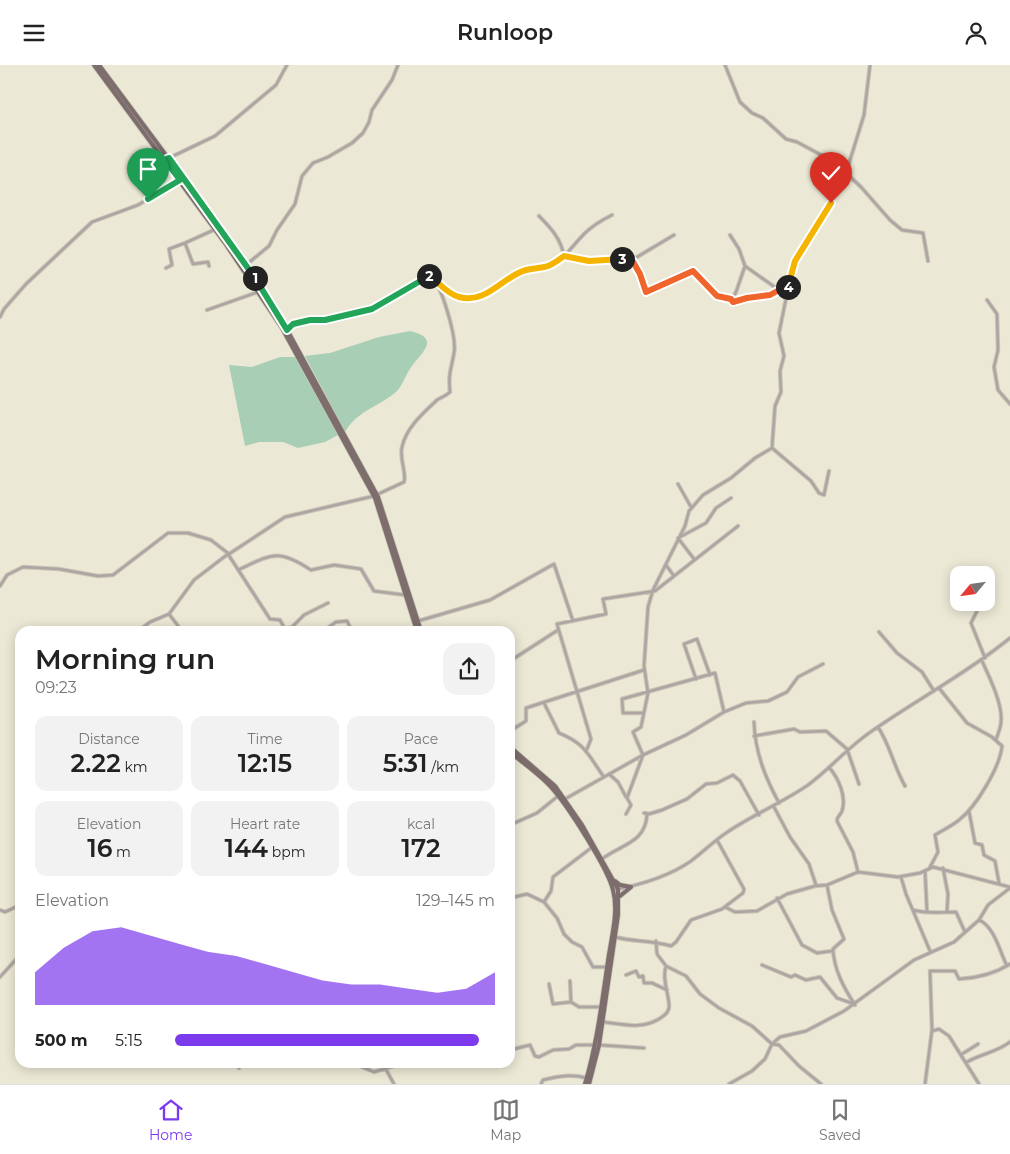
<!DOCTYPE html>
<html lang="en">
<head>
<meta charset="utf-8">
<style>
	body { margin:0; font-family:Montserrat,sans-serif; background:#f2f2f2; color:#222; height:100vh; display:flex; flex-direction:column; font-size:19px; white-space:nowrap }
	* { box-sizing:border-box; margin:0 }
	p { font-size:16px; color:#767676 }
	.icon { flex:none; width:28px; height:28px; fill:none; stroke:currentColor; stroke-width:2; stroke-linecap:round; stroke-linejoin:round }
	.map { position:relative; flex:1; overflow:hidden }
	.panel { position:absolute; left:15px; top:561px; width:500px; height:442px; display:flex; flex-direction:column; background:#fff; border-radius:15px; box-shadow:0 2px 12px #0003 }
	.panel>* { flex:none }
	.needle { width:32px; rotate:241deg }
	.buttons { position:absolute; left:950px; top:501px; display:grid; gap:10px }
	.buttons a { display:grid; place-items:center; width:45px; height:45px; border-radius:10px; background:#fff; box-shadow:0 2px 12px #0003; font-size:25px }
	.pin { position:absolute; display:grid; place-items:center; width:42px; height:42px; color:#fff; margin:-51px -21px; border-radius:50% 50% 50% 0; rotate:-45deg; box-shadow:0 0 5px #0007 }
	.pin .icon { rotate:45deg }
	.km { position:absolute; width:25px; height:25px; margin:-12px; border-radius:50%; background:#222; color:#fff; font-size:14px; line-height:25px; text-align:center }
	.round { display:grid; place-items:center; flex:none; width:52px; height:52px; border-radius:15px; background:#f2f2f2 }
	.overview { display:flex; align-items:center; justify-content:space-between; height:85px; padding:0 20px }
	h1 { font-size:28px; font-weight:600; line-height:38px }
	.figures { display:grid; grid-template-columns:repeat(3,1fr); gap:8px; height:85px; padding:5px 20px }
	.figures div { display:grid; align-content:center; border-radius:12px; background:#f2f2f2; text-align:center }
	.figures b { font-size:25px; font-weight:600 }
	.figures small { font-size:14px; font-weight:400 }
	.figures p { font-size:14px }
	.chart { height:140px; padding:10px 20px }
	.chart p { display:flex; justify-content:space-between }
	.chart svg { width:100%; height:90px; margin-top:5px; fill:#7c3aed; opacity:.7 }
	ul { padding:0 20px; list-style:none; font-size:16px }
	li { display:grid; grid-template-columns:80px 60px 1fr; align-items:center; height:38px }
	li i { height:12px; border-radius:6px; background:#7c3aed }
	header { display:flex; justify-content:space-between; align-items:center; height:65px; padding:0 20px; background:#fff; font-size:22px; font-weight:600 }
	.dock { display:flex; justify-content:space-around; align-items:center; height:70px; border-top:1px solid #e0e0e0; background:#fff; font-size:14px; color:#767676 }
	.dock a { display:grid; justify-items:center; gap:2px }
	.dock .selected { color:#7c3aed }
	.map>svg:first-child { display:block }
	.green { fill:#a9ceb6 }
	.lines { fill:none; stroke-linecap:round; stroke-linejoin:round }
	.minor-casing { stroke:#c7c5b4; stroke-width:4.5 }
	.major-casing { stroke:#c7c5b4; stroke-width:5.5 }
	.minor { stroke:#aea4a4; stroke-width:2.5 }
	.major { stroke:#7e6d6d; stroke-width:4 }
	.split-1-casing { stroke:#fff; stroke-width:10 }
	.split-2-casing { stroke:#fff; stroke-width:10 }
	.split-3-casing { stroke:#fff; stroke-width:10 }
	.split-4-casing { stroke:#fff; stroke-width:10 }
	.split-5-casing { stroke:#fff; stroke-width:10 }
	.split-1 { stroke:#22a559; stroke-width:6 }
	.split-2 { stroke:#22a559; stroke-width:6 }
	.split-3 { stroke:#f5b400; stroke-width:6 }
	.split-4 { stroke:#f0652b; stroke-width:6 }
	.split-5 { stroke:#f5b400; stroke-width:6 }
</style>
</head>
<body>
<header><svg class="icon" aria-label="menu" viewBox="0 0 24 24"><path d="M4 6h16M4 12h16M4 18h16"/></svg>Runloop<svg class="icon" aria-label="person" viewBox="0 0 24 24"><circle cx="12" cy="8" r="4"/><path d="M4 21q1-7 8-7t8 7"/></svg></header>
<div class="map">
<svg width="1010" height="1019" viewBox="0 0 1010 1019">
	<rect width="100%" height="100%" fill="#ebe8d5"/>
	<!-- green -->
	<path class="green" d="M410,266C443,274 420,288 410,304C405,311 402,322 396,327C378,342 357,346 345,367L305,291L330,288L379,272Z
		M280,292H297L338,370L325,377L298,383L283,377H259L245,381L229,300L252,302Z"/>
	<g class="lines">
		<!-- minor casing -->
		<g class="minor-casing">
			<path id="minor" d="M725,0L740,37L752,48L763,53L786,74L797,77L825,92L846,108L861,122L890,155L902,165L923,168L928,196
				M169,93L215,71L276,20L287,0
				M539,151C551,163 561,174 564,191L589,196L632,195L640,209L646,227L693,206L717,231L731,235L736,227L745,201
				M730,170L739,184L745,201L786,230
				M185,178L216,164
				M632,195L674,170
				M246,200L269,181L277,165L295,139L302,111L313,98L328,92L352,78L363,68L369,57L372,45L392,15L398,0
				M166,203L172,200L169,184L185,178L193,199L208,197L209,201
				M441,223C478,249 492,217 524,206C534,202 544,205 554,199C566,192 574,179 584,169C592,161 602,155 612,150
				M731,235L733,237L747,233L770,230L779,225
				M987,235L997,249L998,285L994,302L998,325L1010,339
				M207,245L258,227
				M0,252L4,244L26,219L92,157L138,140L180,115
				M772,383L811,416L819,428L824,430L829,406
				M678,419L691,442
				M694,494L678,473L706,458L716,443L731,433
				M666,500L674,511
				M238,505C272,489 278,483 311,505L334,500L361,504L374,526L405,530
				M0,521L7,510L23,502L59,504L98,511L113,510L168,468H188L211,475L229,489L285,452L374,431L404,417C407,408 399,394 402,382C406,363 423,348 437,335C442,332 446,331 450,327C448,309 451,305 454,288C457,273 442,220 430,210L372,244L325,255H311L293,259L287,265
				M986,530L989,526
				M981,538L971,558L985,593
				M418,556L490,535L554,499L573,556
				M292,562L304,550L328,538
				M138,566L150,557L169,549
				M182,566L169,549L194,515L228,489L270,554L280,555L285,564L292,562L294,566
				M323,566L336,557L347,556L352,566
				M879,567L897,588L922,607L934,626
				M510,596L558,565
				M982,596C989,611 1003,640 1001,656C1001,663 998,668 996,675
				M696,614L684,579L697,574L710,610
				M544,638L559,668C586,679 588,690 604,712
				M644,648H623L622,634L715,608L724,647
				M754,657C755,687 765,712 779,738
				M878,662C890,680 894,702 905,721
				M510,666L526,656V643L644,605
				M754,671L794,664L800,667L826,666L847,684L859,719
				M587,684L591,674L557,559L606,549L603,534L655,526L738,461
				M609,709L618,717L626,732
				M565,734L643,690L686,670L724,647L746,638L768,636L787,627L798,612L823,599
				M774,742L790,772L809,799L816,820
				M969,746L975,778L982,780L984,790L995,796L999,818
				M644,748L649,749L662,745L687,734L706,719L717,718L733,710L740,716L759,750
				M626,749L631,740L627,733L643,690L633,667L641,662L648,628L644,601L648,542L653,525L685,461L689,446L703,430L731,413L755,393L772,383L775,341L781,327L780,306L784,291L779,268L790,214L795,196L828,145L839,117L846,108L864,50L870,0
				M510,760L537,748L558,731
				M602,794C622,779 645,778 647,750
				M943,803L948,829L947,846
				M929,804L938,787L935,770C943,765 952,761 959,755C976,742 1000,702 1002,681L992,672L967,658L939,623
				M925,806L927,847
				M858,807L898,812L920,808L933,802L1010,822
				M901,812L906,829L930,886
				M827,820L832,845L844,874L833,884C834,905 844,923 855,940
				M613,825C640,820 668,812 691,796C703,787 714,776 726,768C752,750 782,738 808,720C831,703 848,682 872,666C918,634 967,608 1010,573
				M510,833L527,829L544,837L557,853L564,869L572,877L582,882L593,902H607
				M777,833L802,880L817,888L832,886
				M544,837L551,826L553,812L591,783
				M725,842L735,847L757,846L787,829L815,821L827,820L858,807L853,787L837,756C837,751 840,751 842,746C847,731 838,713 829,702
				M0,845L5,847L20,840
				M913,845C926,849 942,847 956,847L965,867
				M979,855C994,861 1000,887 1007,901
				M615,872C633,877 652,875 671,881L676,877L691,855L722,844L743,828L744,824L717,775
				M656,876L657,889L666,901L686,911L700,929L719,943L752,961L772,979L779,980L799,1001L821,1019
				M762,900L791,912L795,910L806,915L820,912L837,933L854,939
				M626,910L636,906L639,912L643,911L644,918H652L667,925
				M0,912L20,890
				M570,916L571,937
				M549,919L553,939L571,937L579,942H601
				M602,957C623,959 640,965 659,954C665,950 670,947 669,939C668,927 662,913 666,901
				M932,966L939,964L949,971L979,1019
				M599,980L644,983
				M510,985L530,980L535,991L539,992L553,985L569,984L576,980H594
				M962,989L978,979
				M967,997C981,989 997,987 1010,977
				M237,999L239,1003
				M355,999L374,1007L400,999
				M383,999L394,1019
				M541,1019L543,1015C559,1011 571,1009 587,1013
				M729,1019L752,1006L765,994L772,979L780,972L806,966L844,946L914,895L954,877L979,855L988,840L1010,823
				M925,1019L932,965L930,906H955L959,914C978,913 994,909 1010,899"/>
		</g>
		<!-- major casing -->
		<g class="major-casing">
			<path id="major" d="M94,0L225,178L282,263L375,433L417,566
				M99,0L229,175L285,261L378,432L421,566
				M510,682L555,721L582,760L618,824V850L599,980L589,1019
				M510,687C523,698 539,709 550,721C566,738 608,803 613,825C619,847 611,874 608,896C602,937 597,979 585,1019
				M615,816L620,820L631,822
				M620,831L631,822"/>
		</g>
		<!-- minor -->
		<use href="#minor" class="minor"/>
		<!-- major -->
		<use href="#major" class="major"/>
	</g>
	<g class="lines">
		<!-- split-1 casing -->
		<g class="split-1-casing">
			<path id="split-1" d="M148,134L180,115L165,95L169,93L255,213"/>
		</g>
		<!-- split-2 casing -->
		<g class="split-2-casing">
			<path id="split-2" d="M255,213L287,265L293,259L310,255H325L372,244L429,211"/>
		</g>
		<!-- split-3 casing -->
		<g class="split-3-casing">
			<path id="split-3" d="M429,211C434,212 446,229 459,232C486,240 503,211 526,205C545,201 546,205 564,191L589,196L622,194"/>
		</g>
		<!-- split-4 casing -->
		<g class="split-4-casing">
			<path id="split-4" d="M622,194L632,195L640,209L646,227L693,206L717,231L731,234L733,237L747,233L770,230L779,225L786,230L788,222"/>
		</g>
		<!-- split-5 casing -->
		<g class="split-5-casing">
			<path id="split-5" d="M788,222L795,196L831,138"/>
		</g>
		<!-- split-1 -->
		<use href="#split-1" class="split-1"/>
		<!-- split-2 -->
		<use href="#split-2" class="split-2"/>
		<!-- split-3 -->
		<use href="#split-3" class="split-3"/>
		<!-- split-4 -->
		<use href="#split-4" class="split-4"/>
		<!-- split-5 -->
		<use href="#split-5" class="split-5"/>
	</g>
</svg>
<div class="buttons">
<a><svg class="needle" viewBox="-14 -14 28 28"><path d="M0-13l5 13h-10z" fill="#e53935"/><path d="M0 13l5-13h-10z" fill="#767676"/></svg></a>
</div>
<div class="pin" style="left:148px;top:134px;background:#1e9e55"><svg class="icon" aria-label="arrive" viewBox="0 0 24 24"><path d="M6 21V4h12l-3 4 3 4H6"/></svg></div>
<div class="pin" style="left:831px;top:138px;background:#d93025"><svg class="icon" aria-label="check" viewBox="0 0 24 24"><path d="M5 12l5 5 9-10"/></svg></div>
<b class="km" style="left:255px;top:213px">1</b>
<b class="km" style="left:429px;top:211px">2</b>
<b class="km" style="left:622px;top:194px">3</b>
<b class="km" style="left:788px;top:222px">4</b>
<section class="panel">
<div class="overview"><div><h1>Morning run</h1><p>09:23</p></div><a class="round"><svg class="icon" aria-label="share" viewBox="0 0 24 24"><path d="M12 15V3M7 8l5-5 5 5M5 13v7h14v-7"/></svg></a></div>
<div class="figures">
<div><p>Distance</p><b>2.22<small> km</small></b></div>
<div><p>Time</p><b>12:15</b></div>
<div><p>Pace</p><b>5:31<small> /km</small></b></div>
</div>
<div class="figures">
<div><p>Elevation</p><b>16<small> m</small></b></div>
<div><p>Heart rate</p><b>144<small> bpm</small></b></div>
<div><p>kcal</p><b>172</b></div>
</div>
<div class="chart"><p><span>Elevation</span>129–145 m</p>
<svg viewBox="0 0 160 44" preserveAspectRatio="none"><path d="M0 44V28L10 16L20 8L30 6L40 10L50 14L60 18L70 20L80 24L90 28L100 32L110 34L120 34L130 36L140 38L150 36L160 28V44z"/></svg>
</div>
<ul>
<li><b>500 m</b>5:15<i style="width:95%"></i></li>
</ul>
</section>
</div>
<nav class="dock">
<a class="selected"><svg class="icon" aria-label="home" viewBox="0 0 24 24"><path d="M3 11l9-7 9 7M6 9v11h12V9"/></svg>Home</a>
<a><svg class="icon" aria-label="map" viewBox="0 0 24 24"><path d="M3 6l6-2 6 2 6-2v14l-6 2-6-2-6 2zM9 4v14M15 6v14"/></svg>Map</a>
<a><svg class="icon" aria-label="saved" viewBox="0 0 24 24"><path d="M7 4h10v16l-5-4-5 4z"/></svg>Saved</a>
</nav>
</body>
</html>
